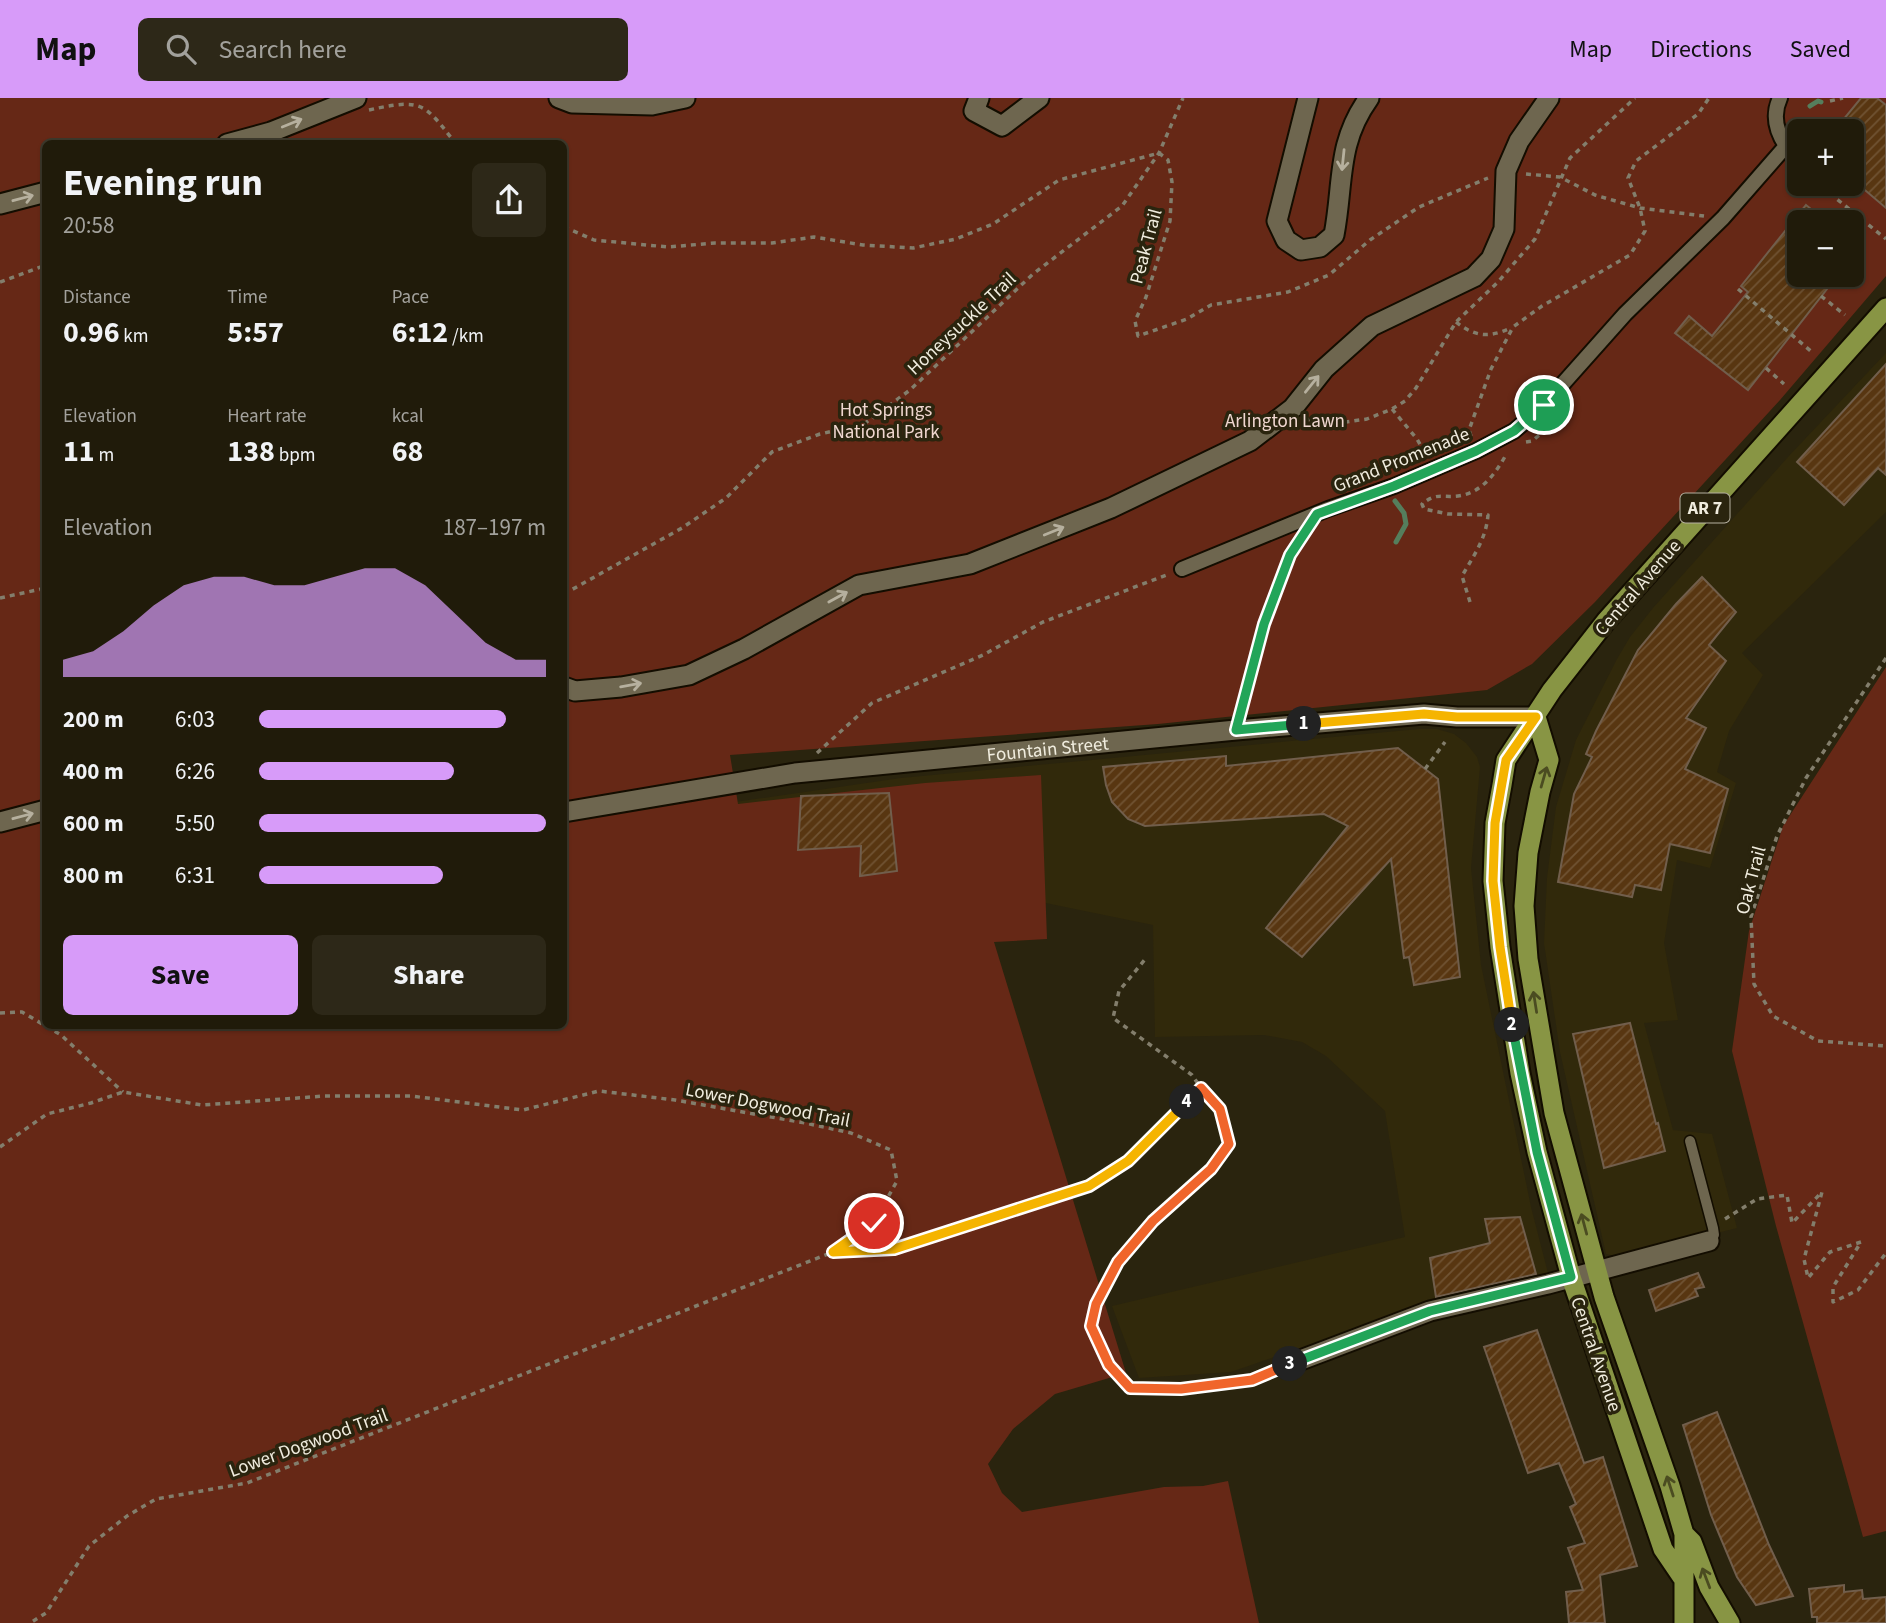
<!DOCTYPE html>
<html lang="en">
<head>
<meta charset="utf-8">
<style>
	body { margin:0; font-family:"Source Sans 3",sans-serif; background:#2d2818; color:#f1f3f6; height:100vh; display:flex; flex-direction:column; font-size:26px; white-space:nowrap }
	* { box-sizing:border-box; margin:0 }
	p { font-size:23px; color:#a2a19c }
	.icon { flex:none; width:38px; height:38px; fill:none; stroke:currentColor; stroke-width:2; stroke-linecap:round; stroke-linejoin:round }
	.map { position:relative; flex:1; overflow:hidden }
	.details { position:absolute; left:42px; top:42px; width:525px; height:889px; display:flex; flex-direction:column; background:#201b0a; border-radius:10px; box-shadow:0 2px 5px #0004,0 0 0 2px #3d392b }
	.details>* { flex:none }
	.buttons { position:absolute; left:1787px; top:21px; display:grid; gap:14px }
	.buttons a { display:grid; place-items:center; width:77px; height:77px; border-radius:10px; background:#201b0a; box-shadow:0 2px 5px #0004,0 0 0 2px #3d392b; font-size:35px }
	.pin { position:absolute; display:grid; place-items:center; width:60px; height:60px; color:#fff; margin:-30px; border:4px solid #fff; border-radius:50%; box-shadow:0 2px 7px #0007 }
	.km { position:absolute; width:35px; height:35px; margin:-18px; border-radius:50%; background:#222; color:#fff; font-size:19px; line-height:35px; text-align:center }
	.round { display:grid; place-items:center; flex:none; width:74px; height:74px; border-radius:10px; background:#2d2818 }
	.headline { display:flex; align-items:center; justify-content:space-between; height:119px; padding:0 21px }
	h1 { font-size:38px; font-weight:700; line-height:52px }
	.stats { display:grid; grid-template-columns:repeat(3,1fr); gap:10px; height:119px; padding:7px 21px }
	.stats div { display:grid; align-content:center }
	.stats b { font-size:30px; font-weight:700 }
	.stats small { font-size:19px; font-weight:400 }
	.stats p { font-size:19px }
	.chart { height:196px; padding:14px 21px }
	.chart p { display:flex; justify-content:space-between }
	.chart svg { width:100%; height:126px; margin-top:7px; fill:#d79bf9; opacity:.7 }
	.cta { display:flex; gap:14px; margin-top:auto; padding:14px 21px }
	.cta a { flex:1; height:80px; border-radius:10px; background:#d79bf9; color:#111; font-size:28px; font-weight:700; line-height:80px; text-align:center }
	.cta a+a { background:#2d2818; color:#f1f3f6 }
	ul { padding:0 21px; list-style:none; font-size:23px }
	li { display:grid; grid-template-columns:112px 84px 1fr; align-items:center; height:52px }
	li i { height:18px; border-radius:9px; background:#d79bf9 }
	header { display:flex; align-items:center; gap:42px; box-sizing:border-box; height:98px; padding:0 35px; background:#d79bf9; color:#111 }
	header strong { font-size:33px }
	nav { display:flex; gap:38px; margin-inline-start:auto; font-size:24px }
	.search { width:490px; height:63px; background:#2d2818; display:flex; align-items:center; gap:18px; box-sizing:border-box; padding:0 24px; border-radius:10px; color:#a2a19c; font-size:26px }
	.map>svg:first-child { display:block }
	.built { fill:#31290b }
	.park { fill:#662816; fill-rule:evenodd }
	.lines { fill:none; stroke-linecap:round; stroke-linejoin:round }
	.stream { stroke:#557e5c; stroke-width:5 }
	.building { fill:url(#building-hatch); stroke:#715e4c; stroke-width:2 }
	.service-casing { stroke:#130d00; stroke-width:13 }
	.pedestrian-casing { stroke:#130d00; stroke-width:18 }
	.minor-casing { stroke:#130d00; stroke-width:23 }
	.primary-casing { stroke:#130d00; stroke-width:23 }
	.path { stroke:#837e6c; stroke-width:3.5; stroke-dasharray:5 5; stroke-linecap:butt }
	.service { stroke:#6e664f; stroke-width:10 }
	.pedestrian { stroke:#6e664f; stroke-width:14 }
	.minor { stroke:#6e664f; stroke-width:19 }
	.primary { stroke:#889544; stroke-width:19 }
	.oneway { stroke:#b6b09e }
	.oneway2 { stroke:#4b4c21 }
	.split-1-casing { stroke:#fff; stroke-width:14 }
	.split-2-casing { stroke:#fff; stroke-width:14 }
	.split-3-casing { stroke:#fff; stroke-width:14 }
	.split-4-casing { stroke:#fff; stroke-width:14 }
	.split-5-casing { stroke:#fff; stroke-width:14 }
	.split-1 { stroke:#22a559; stroke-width:9 }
	.split-2 { stroke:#f5b400; stroke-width:9 }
	.split-3 { stroke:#22a559; stroke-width:9 }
	.split-4 { stroke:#f0652b; stroke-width:9 }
	.split-5 { stroke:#f5b400; stroke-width:9 }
	.labels { text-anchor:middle; stroke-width:7; stroke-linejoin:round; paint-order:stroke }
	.shield { fill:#2a240e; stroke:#b5b0a0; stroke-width:2 }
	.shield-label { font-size:18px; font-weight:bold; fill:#f0ecde }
	.street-label { font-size:19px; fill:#f0ecde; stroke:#2a240e }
	.park-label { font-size:19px; fill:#f0d7d0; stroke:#2a240e }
</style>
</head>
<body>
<header>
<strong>Map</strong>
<div class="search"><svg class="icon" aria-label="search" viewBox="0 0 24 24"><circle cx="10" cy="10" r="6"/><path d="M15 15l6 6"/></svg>Search here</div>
<nav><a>Map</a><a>Directions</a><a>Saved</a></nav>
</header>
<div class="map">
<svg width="1886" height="1525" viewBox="0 0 1886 1525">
	<defs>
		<pattern id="building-hatch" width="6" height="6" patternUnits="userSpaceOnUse" patternTransform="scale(1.75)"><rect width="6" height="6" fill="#583611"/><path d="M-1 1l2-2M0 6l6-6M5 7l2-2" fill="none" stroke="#705333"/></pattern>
	</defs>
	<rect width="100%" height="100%" fill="#2a240e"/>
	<!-- built -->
	<path class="built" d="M1886,255V414L1742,555L1763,577L1729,633L1717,674L1736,685L1710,770L1677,762L1664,845L1678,922L1644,925L1673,1032L1712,1036L1737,1130L1620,1159L1606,1156L1560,954L1544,845L1547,780L1556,709L1576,642L1617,561L1630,539L1653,510L1788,359Z
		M1419,631H1437L1454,636L1466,645L1477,659L1480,669L1471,770L1481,867L1531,1109L1549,1179L1386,1220L1231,1274L1139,1280L1112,1208L1405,1139L1385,1013L1326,958L1302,944L1264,937L1155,939L1153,827L1031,802L680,712L901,680Z"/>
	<!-- park -->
	<path class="park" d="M0,0H1886V178L1780,302L1595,504L1532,566L1487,592L1158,626L730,657L738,706L925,685L1041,677L1047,841L994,844L1126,1275L1055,1296L1013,1331L988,1366L1002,1395L1022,1414L1164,1389L1203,1388L1228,1383L1259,1525H0ZM1799,33H1852V86H1799ZM46,46H564V928H46ZM1799,124H1852V177H1799Z
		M1886,569V1433L1863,1439L1776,1128L1732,953L1749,833L1783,728Z"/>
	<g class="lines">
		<!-- stream -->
		<path class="stream" d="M1810,8L1818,3L1821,4
			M1366,372L1374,378
			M1395,403L1404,415L1406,426L1396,444"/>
	</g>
	<!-- building -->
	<path class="building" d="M1861,0H1877L1886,7V110L1852,81V33H1834Z
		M1806,107L1827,124H1799V177H1838L1748,292L1675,235L1689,218L1712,238L1748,194L1741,188Z
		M1886,266V377L1878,370L1844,407L1797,364Z
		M1702,479L1736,514L1709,547L1726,563L1686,620L1706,630L1685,671L1728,691L1710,755L1670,746L1661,792L1635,787L1632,799L1558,784L1574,696L1592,659L1586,656L1596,633L1638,552L1676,506Z
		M1398,650L1438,681L1460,879L1414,887L1409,859L1404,860L1391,761L1302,859L1266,830L1348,728L1324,716L1145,728L1128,721L1112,704L1106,687L1103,669L1226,658V668Z
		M889,695L897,773L860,778L861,748L798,752L801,698Z
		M1630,925L1656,1026L1658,1025L1665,1053L1604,1070L1573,936Z
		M1520,1119L1536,1176L1436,1199L1430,1160L1490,1145L1485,1121Z
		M1698,1175L1704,1189L1695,1191L1698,1198L1656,1213L1649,1192Z
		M1537,1232L1584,1365L1603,1359L1637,1468L1600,1477L1605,1525H1569L1566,1494L1583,1492L1568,1450L1585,1445L1570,1409L1576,1406L1559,1365L1528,1375L1484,1249Z
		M1717,1314L1769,1447L1793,1498L1756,1507L1737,1479L1711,1417L1683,1327Z
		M1844,1487V1494L1862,1492L1863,1501L1886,1499V1525H1817V1519H1812L1809,1491Z"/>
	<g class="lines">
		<!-- service casing -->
		<g class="service-casing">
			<path id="service" d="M1690,1043L1713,1130L1714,1137L1709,1143"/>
		</g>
		<!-- pedestrian casing -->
		<g class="pedestrian-casing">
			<path id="pedestrian" d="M1182,471L1328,411L1394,388L1476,353L1514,333L1544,307L1625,216L1723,120L1786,48C1776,33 1772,17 1780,0"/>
		</g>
		<!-- minor casing -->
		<g class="minor-casing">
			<g id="minor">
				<path d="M559,0L572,5L652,7L685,0"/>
				<path d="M979,0L974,13L1002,28L1039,0"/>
				<path d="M1308,0L1277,123L1286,142L1301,152L1320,149L1334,137C1344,85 1336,46 1369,0"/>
				<path d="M227,46L271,34L356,0"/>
				<path d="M0,106L46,94"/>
				<path d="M564,589L575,593L621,589L689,577L744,551L859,487L970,466L1111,410L1250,343L1293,310L1324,271L1372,228L1474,179L1491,161L1504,131L1506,73L1519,43L1549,0"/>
				<path id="s1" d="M564,714L795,675L1236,632L1424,616L1457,619H1536"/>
				<path d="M0,724L46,712"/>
				<path d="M1298,1263L1430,1213L1548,1186L1709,1143"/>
			</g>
		</g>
		<!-- primary casing -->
		<g class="primary-casing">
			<path id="primary" d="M1536,619L1549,662L1540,694L1528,755L1524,808L1528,861L1554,1015L1604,1199L1670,1388L1684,1436V1525
				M1684,1436L1692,1444L1709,1489L1730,1525
				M1682,1479L1663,1451L1571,1179L1537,1054L1520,975L1500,849L1493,783L1495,725L1502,687L1506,662L1552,592L1606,523L1886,210"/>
		</g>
		<!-- path -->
		<path class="path" d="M1830,3L1843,0
			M369,12C423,0 424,5 456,46
			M1526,76L1560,79L1595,97L1640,110L1704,118
			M1822,89L1886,141
			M564,129L594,142L668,149L715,145H772L814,139L863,147L913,150L956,141L993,126L1059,82L1159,55L1168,62L1172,84L1170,123L1146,199L1135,223L1138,238L1187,221L1211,207L1288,194L1329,177L1370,142L1419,109L1488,80
			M0,184L46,167
			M1738,191L1813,255
			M1821,198L1845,217
			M1456,224C1475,239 1489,240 1511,230
			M1766,270L1784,286
			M1392,311L1417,341L1426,357
			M1305,321L1332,326L1367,321L1392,311L1405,303L1416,290L1456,224L1498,184L1535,141L1570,60L1635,0
			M1471,338L1469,332L1491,271L1513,229L1542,208L1630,157L1645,133L1640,110L1628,80L1636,63L1698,16L1709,0
			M1526,344L1532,343L1543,334L1539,329
			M564,496L682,430L726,400L772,354L820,336L864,326L910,292L1033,176L1122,108L1159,55L1183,0
			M0,500L46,490
			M1470,504L1462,478C1474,457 1486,441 1488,417L1448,416L1424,411L1422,406C1437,394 1441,400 1458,398C1482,395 1496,375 1507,355
			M1886,560L1806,680L1777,738L1751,819L1754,886L1773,918L1818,943L1886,948
			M1241,613C1254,558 1270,486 1302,439
			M817,655L872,605L983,557L1043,524L1169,476
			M1425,671L1445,644
			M0,915L22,914L61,937L123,994
			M1201,990L1221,1011L1229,1046L1211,1071L1153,1123L1118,1164L1096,1207L1092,1228L1109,1267L1130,1290L1181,1291L1252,1282L1283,1269
			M0,1049L47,1016L91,1005L123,994L202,1007L324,998H411L523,1012L599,993L675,1002L805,1025L851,1035L891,1052L897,1083L874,1124L833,1154L247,1385L156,1401L127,1418L89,1448L46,1515L30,1525
			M1725,1121L1757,1101L1787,1097L1792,1125L1822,1094L1804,1161L1808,1180L1830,1154L1861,1144L1833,1189V1204L1858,1192L1886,1155
			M834,1154L894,1151L1089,1088L1128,1063L1201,990L1192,977L1113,920L1119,893L1147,859"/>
		<!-- service -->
		<use href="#service" class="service"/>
		<!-- pedestrian -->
		<use href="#pedestrian" class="pedestrian"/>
		<!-- minor -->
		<use href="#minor" class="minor"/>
		<!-- primary -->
		<use href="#primary" class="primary"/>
	</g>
	<!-- one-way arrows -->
	<defs><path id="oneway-shaft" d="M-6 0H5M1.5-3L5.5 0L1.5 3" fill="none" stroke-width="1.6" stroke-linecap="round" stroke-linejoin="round" transform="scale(1.75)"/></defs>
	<g class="oneway">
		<use href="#oneway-shaft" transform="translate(292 25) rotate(-22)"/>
		<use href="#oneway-shaft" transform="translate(1343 62) rotate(96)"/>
		<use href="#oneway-shaft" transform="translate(23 100) rotate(-15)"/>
		<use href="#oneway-shaft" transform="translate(1312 286) rotate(-51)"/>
		<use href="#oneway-shaft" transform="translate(1054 433) rotate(-22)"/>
		<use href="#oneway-shaft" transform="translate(838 499) rotate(-29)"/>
		<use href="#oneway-shaft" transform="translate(631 587) rotate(-10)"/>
		<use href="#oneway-shaft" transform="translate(23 718) rotate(-15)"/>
	</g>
	<g class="oneway2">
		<use href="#oneway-shaft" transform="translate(1544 679) rotate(-74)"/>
		<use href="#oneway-shaft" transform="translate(1535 904) rotate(-99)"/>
		<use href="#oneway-shaft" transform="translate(1584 1126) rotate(-105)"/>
		<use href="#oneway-shaft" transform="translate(1670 1388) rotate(-108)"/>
		<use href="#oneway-shaft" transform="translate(1706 1480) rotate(-111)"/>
	</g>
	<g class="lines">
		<!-- split-1 casing -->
		<g class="split-1-casing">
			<path id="split-1" d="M1304,626L1236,632L1264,526L1290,457L1317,416L1394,388L1476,353L1514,333L1544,307"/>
		</g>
		<!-- split-2 casing -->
		<g class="split-2-casing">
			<path id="split-2" d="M1304,626L1424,616L1457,619H1536L1506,662L1495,725L1493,783L1500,849L1512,927"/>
		</g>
		<!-- split-3 casing -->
		<g class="split-3-casing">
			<path id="split-3" d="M1290,1266L1430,1213L1571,1179L1537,1054L1512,927"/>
		</g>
		<!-- split-4 casing -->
		<g class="split-4-casing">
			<path id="split-4" d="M1187,1004L1201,990L1220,1011L1229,1046L1211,1071L1153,1123L1118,1164L1096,1206L1091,1228L1109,1267L1130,1290L1181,1291L1252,1282L1290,1266"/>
		</g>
		<!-- split-5 casing -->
		<g class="split-5-casing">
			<path id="split-5" d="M874,1125L833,1154L894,1151L1089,1088L1128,1063L1187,1004"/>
		</g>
		<!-- split-1 -->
		<use href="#split-1" class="split-1"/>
		<!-- split-2 -->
		<use href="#split-2" class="split-2"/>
		<!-- split-3 -->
		<use href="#split-3" class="split-3"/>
		<!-- split-4 -->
		<use href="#split-4" class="split-4"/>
		<!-- split-5 -->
		<use href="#split-5" class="split-5"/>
	</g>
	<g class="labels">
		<!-- shield labels -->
		<rect class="shield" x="1680.5" y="395.5" width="49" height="29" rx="5"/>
		<g class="shield-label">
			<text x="1705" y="416">AR 7</text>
		</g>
		<!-- street labels -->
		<g class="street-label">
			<text transform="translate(1145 148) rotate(-75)" y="7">Peak Trail</text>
			<text transform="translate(961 225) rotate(-43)" y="7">Honeysuckle Trail</text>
			<text transform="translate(1401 361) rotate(-22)" y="7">Grand Promenade</text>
			<text transform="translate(1637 489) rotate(-49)" y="7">Central Avenue</text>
			<text dy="7" stroke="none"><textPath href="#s1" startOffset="488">Fountain Street</textPath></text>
			<text transform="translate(1750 782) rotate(-75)" y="7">Oak Trail</text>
			<text transform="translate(768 1006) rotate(11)" y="7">Lower Dogwood Trail</text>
			<text transform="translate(1597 1256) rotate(71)" y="7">Central Avenue</text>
			<text transform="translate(308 1344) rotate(-20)" y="7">Lower Dogwood Trail</text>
		</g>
		<!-- park labels -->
		<g class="park-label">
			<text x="886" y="318">Hot Springs<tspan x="886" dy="22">National Park</tspan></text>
			<text x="1285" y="329">Arlington Lawn</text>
		</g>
	</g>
</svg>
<div class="buttons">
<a>+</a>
<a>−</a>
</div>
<div class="pin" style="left:1544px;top:307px;background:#1e9e55"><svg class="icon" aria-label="arrive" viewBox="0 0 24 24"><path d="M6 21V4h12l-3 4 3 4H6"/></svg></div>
<div class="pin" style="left:874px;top:1125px;background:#d93025"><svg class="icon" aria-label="check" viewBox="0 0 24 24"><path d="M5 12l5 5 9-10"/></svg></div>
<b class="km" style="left:1304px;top:626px">1</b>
<b class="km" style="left:1512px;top:927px">2</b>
<b class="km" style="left:1290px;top:1266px">3</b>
<b class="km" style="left:1187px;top:1004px">4</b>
<section class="details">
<div class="headline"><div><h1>Evening run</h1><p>20:58</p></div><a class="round"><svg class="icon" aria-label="share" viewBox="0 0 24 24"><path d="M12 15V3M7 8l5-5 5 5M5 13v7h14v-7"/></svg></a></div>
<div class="stats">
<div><p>Distance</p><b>0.96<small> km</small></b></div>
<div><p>Time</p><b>5:57</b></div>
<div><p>Pace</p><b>6:12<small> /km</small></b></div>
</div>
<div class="stats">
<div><p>Elevation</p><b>11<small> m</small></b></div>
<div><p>Heart rate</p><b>138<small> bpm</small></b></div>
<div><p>kcal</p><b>68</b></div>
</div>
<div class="chart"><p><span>Elevation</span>187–197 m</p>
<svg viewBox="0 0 160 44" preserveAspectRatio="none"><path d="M0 44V38L10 35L20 28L30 19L40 12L50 9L60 9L70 12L80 12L90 9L100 6L110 6L120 12L130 22L140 32L150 38L160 38V44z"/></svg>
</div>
<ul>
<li><b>200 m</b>6:03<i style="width:86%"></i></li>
<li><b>400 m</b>6:26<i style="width:68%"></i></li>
<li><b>600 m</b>5:50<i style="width:100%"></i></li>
<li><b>800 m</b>6:31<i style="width:64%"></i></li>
</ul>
<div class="cta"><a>Save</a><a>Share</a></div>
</section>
</div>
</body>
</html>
